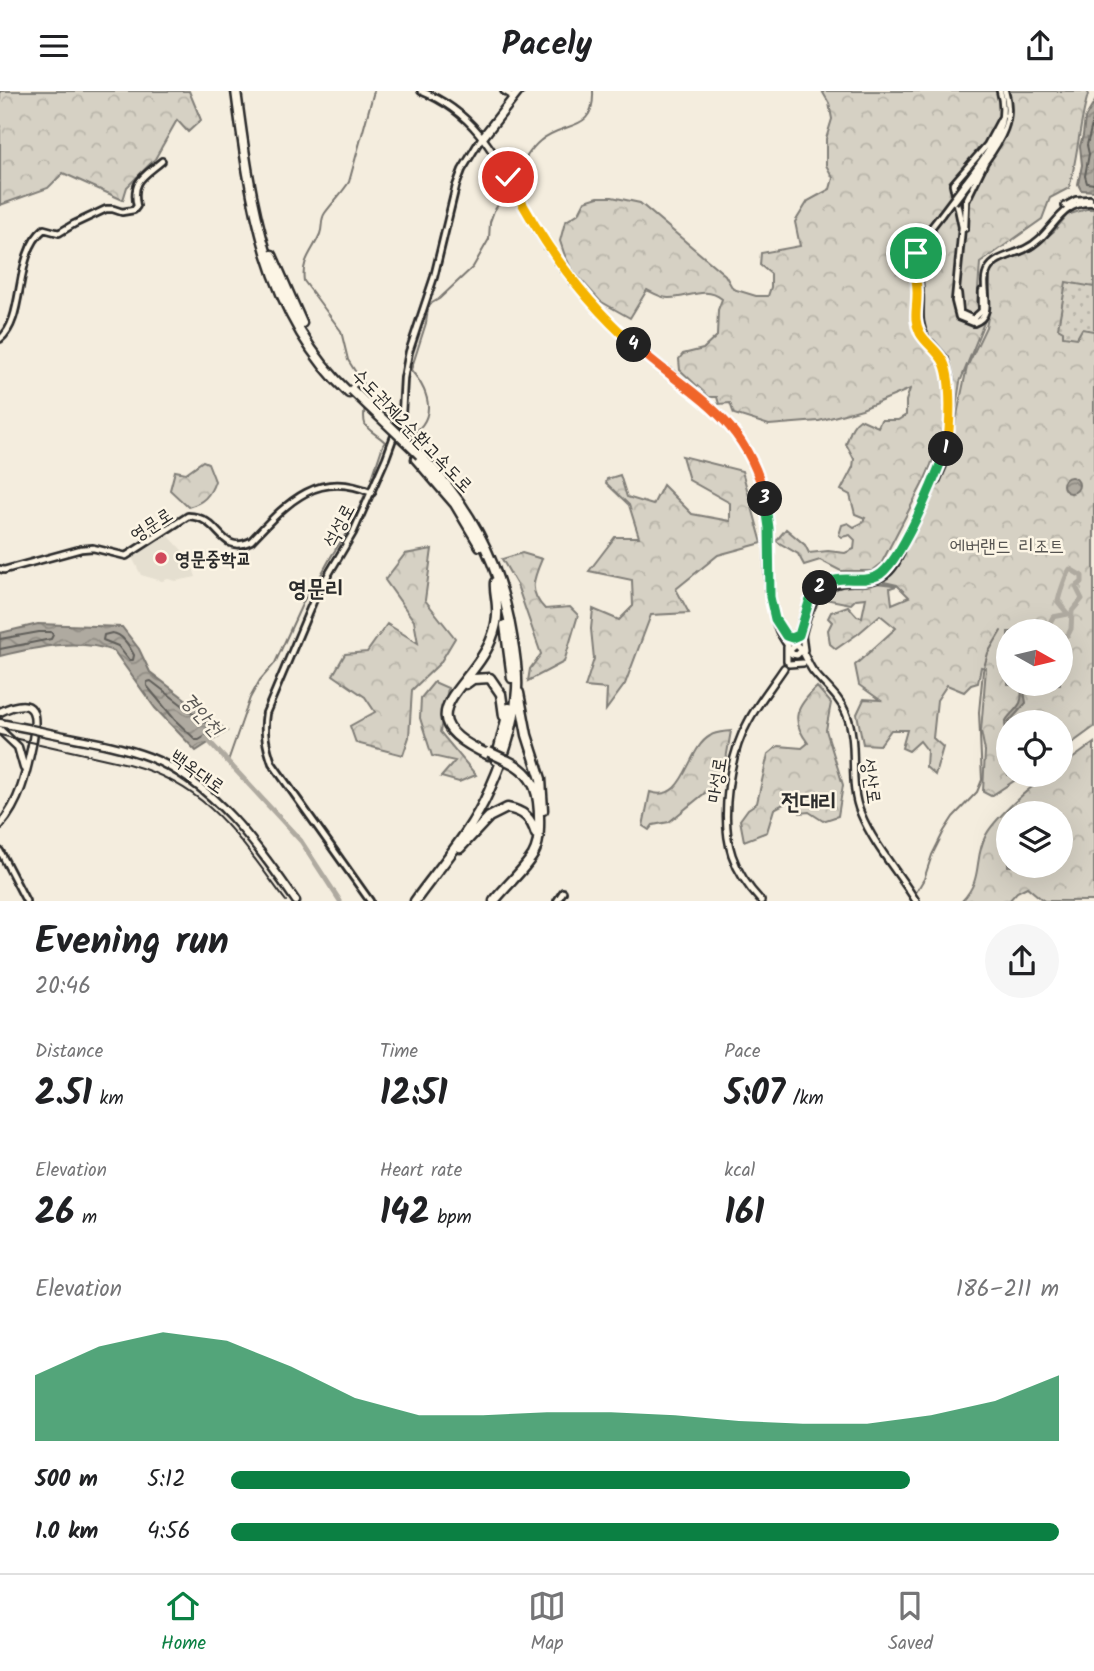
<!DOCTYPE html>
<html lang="en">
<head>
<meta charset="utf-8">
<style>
	body { margin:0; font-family:Kalam,"Poor Story",sans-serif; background:#f6f6f6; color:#202124; height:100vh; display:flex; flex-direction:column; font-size:26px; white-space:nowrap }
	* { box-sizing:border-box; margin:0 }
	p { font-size:23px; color:#757577 }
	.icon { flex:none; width:38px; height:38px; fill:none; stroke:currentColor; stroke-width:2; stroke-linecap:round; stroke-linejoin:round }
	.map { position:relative; height:810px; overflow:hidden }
	.drawer { display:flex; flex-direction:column; background:#fff; flex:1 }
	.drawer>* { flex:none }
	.needle { width:46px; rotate:98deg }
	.controls { position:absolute; left:996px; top:528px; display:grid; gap:14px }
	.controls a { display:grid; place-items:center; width:77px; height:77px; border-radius:50%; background:#fff; box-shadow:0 7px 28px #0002; font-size:35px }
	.pin { position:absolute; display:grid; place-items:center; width:60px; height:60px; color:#fff; margin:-30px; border:4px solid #fff; border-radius:50%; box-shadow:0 2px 7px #0007 }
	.km { position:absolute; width:35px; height:35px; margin:-18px; border-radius:50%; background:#222; color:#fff; font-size:19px; line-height:35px; text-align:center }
	.round { display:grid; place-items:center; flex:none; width:74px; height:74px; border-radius:37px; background:#f6f6f6 }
	.overview { display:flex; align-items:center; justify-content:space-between; height:119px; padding:0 35px }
	h1 { font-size:38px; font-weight:800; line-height:52px }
	.figures { display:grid; grid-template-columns:repeat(3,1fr); gap:10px; height:119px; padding:7px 35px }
	.figures div { display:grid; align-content:center }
	.figures b { font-size:35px; font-weight:800 }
	.figures small { font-size:19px; font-weight:400 }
	.figures p { font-size:19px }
	.chart { height:196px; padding:14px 35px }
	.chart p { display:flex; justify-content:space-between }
	.chart svg { width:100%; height:126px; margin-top:7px; fill:#0b8043; opacity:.7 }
	ul { padding:0 35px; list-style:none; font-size:23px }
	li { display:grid; grid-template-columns:112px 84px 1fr; align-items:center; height:52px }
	li i { height:18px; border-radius:9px; background:#0b8043 }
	header { display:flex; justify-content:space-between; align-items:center; height:91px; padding:0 35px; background:#fff; font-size:32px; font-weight:800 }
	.tab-bar { display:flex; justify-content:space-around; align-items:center; height:98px; border-top:2px solid #e0e0e0; background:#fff; font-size:19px; color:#757577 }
	.tab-bar a { display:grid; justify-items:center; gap:4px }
	.tab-bar .active { color:#0b8043 }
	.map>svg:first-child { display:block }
	.built { fill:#e5dfd0 }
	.forest { fill:url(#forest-crowns); stroke:#807e78; stroke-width:2; fill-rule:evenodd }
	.garden { fill:url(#garden-dots); stroke:#807e78; stroke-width:2 }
	.water { fill:url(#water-waves); stroke:#7a7771; stroke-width:2 }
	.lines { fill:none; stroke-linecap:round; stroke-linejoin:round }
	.shore { stroke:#605e5a; stroke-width:2 }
	.stream { stroke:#7a7771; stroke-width:2 }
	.river { stroke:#afaaa0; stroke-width:5 }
	.tertiary-casing { stroke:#2b2b2b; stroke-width:10 }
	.secondary-casing { stroke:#2b2b2b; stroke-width:10 }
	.primary-casing { stroke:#2b2b2b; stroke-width:11 }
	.trunk-casing { stroke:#2b2b2b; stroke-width:12 }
	.motorway-casing { stroke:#2b2b2b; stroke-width:13 }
	.tertiary { stroke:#fcf5e5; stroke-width:4.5 }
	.secondary { stroke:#fcf5e5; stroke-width:5 }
	.primary { stroke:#fcf5e5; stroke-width:6 }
	.trunk { stroke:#fcf5e5; stroke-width:7 }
	.motorway { stroke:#fcf5e5; stroke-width:8 }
	.tram { stroke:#2b2b2b; stroke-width:2 }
	.tertiary-bridge-casing { stroke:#2b2b2b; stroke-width:10; stroke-linecap:butt }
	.primary-bridge-casing { stroke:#2b2b2b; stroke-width:11; stroke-linecap:butt }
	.motorway-bridge-casing { stroke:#2b2b2b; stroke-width:13; stroke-linecap:butt }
	.tertiary-bridge { stroke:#fcf5e5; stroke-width:4.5 }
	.primary-bridge { stroke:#fcf5e5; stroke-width:6 }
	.motorway-bridge { stroke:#fcf5e5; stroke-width:8 }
	.split-1-casing { stroke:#fff; stroke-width:14 }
	.split-2-casing { stroke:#fff; stroke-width:14 }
	.split-3-casing { stroke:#fff; stroke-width:14 }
	.split-4-casing { stroke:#fff; stroke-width:14 }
	.split-5-casing { stroke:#fff; stroke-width:14 }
	.split-1 { stroke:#f5b400; stroke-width:9 }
	.split-2 { stroke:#22a559; stroke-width:9 }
	.split-3 { stroke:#22a559; stroke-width:9 }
	.split-4 { stroke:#f0652b; stroke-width:9 }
	.split-5 { stroke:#f5b400; stroke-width:9 }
	.poi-dot { fill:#d1495b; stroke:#fcf5e5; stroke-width:2.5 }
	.labels { text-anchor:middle; stroke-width:5; stroke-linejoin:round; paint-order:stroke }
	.street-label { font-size:19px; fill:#2b2b2b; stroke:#fcf5e5 }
	.park-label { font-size:19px; fill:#565451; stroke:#fcf5e5 }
	.poi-label { font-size:19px; font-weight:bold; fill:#2b2b2b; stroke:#fcf5e5; text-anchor:start }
	.water-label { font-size:21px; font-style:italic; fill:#595754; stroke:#fcf5e5 }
	.quarter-label { font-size:23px; font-weight:bold; fill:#2b2b2b; stroke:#fcf5e5 }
</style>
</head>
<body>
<header><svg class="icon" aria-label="menu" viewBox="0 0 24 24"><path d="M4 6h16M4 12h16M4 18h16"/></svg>Pacely<svg class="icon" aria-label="share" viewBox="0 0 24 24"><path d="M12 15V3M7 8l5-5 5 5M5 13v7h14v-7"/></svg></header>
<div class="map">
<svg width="1094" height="810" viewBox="0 0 1094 810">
	<defs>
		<pattern id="forest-crowns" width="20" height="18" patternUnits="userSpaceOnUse" patternTransform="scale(1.75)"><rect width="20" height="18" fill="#d6d1c4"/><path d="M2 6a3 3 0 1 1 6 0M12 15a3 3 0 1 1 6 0" fill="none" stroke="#b8b4a9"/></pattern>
		<pattern id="garden-dots" width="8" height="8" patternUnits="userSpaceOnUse" patternTransform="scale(1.75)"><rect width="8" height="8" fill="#d6d1c4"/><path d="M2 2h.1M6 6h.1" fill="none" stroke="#b8b4a9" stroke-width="1.8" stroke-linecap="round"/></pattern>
		<pattern id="water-waves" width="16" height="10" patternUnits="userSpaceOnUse" patternTransform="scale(1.75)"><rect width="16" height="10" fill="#afaaa0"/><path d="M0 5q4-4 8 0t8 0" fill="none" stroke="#8f8b83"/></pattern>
	</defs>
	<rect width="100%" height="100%" fill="#f4edde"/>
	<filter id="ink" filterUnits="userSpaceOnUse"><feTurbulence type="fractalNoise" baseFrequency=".0143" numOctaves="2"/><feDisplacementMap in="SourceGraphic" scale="14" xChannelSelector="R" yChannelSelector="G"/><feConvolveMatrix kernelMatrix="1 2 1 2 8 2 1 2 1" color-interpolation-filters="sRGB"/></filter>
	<g filter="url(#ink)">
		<!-- built -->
		<path class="built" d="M168,444L190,468L196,486L176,490L168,488L162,490L141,484L132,466Z"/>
		<!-- forest -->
		<path class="forest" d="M0,0H189L201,29L188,41L177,29L155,68L127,96L123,109L63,82L48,97L0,114Z
			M822,0H1089C1079,32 1078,65 1069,97L1050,107L1042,128L980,172L977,212L985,229L960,291L956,316L925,388L881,473L872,480H841L820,469L804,474L798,463L776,450L786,438L805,454L809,462L828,460L845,462L854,458L855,449L850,444L842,446L839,444L842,434L848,432L854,436L862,432L865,427L855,423L850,404L841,399L853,376L854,368L846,353C850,343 851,334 860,328L878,336L881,329H898L906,324V310L910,298L862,318L819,330L769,334L734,323L730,312L719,313L717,306H709L680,279L679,268L683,263L703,258L717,245L718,219L722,208C705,194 687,208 668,207C661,207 653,202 647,199L630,227L600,210L572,179L565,165L560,150L565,131L579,122L585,110L598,106H612L640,112L725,184L733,198L756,205H768L771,196V183L760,174L761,162L800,155L795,131L808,110L830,98L833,87L826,74V48L832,28L829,12Z
			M1086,118H1094V636L1061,660L1060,632H1008V684H1023L991,705L983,701L985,660L981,640L986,577L981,576L978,592L971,594L964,601L947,594L937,609L933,647L943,656L935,684L926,676L927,659L920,650L909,660L902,657L907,639H891L880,654L863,653L857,623L864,608L880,609L859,594L855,574L896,537L880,524L859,542L836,558L830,553L828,539L832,531L828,527L831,521L848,515L857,525L862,526L866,507L856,508L851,513L825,508C829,501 834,495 842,493C853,490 885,492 896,495L890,497L892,513L909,506L897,494L884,491L910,448L949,362L967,276L986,236L990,217V180L995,174L1032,159L1054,140L1067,124ZM1008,541H1060V593H1008Z
			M682,365L742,380L762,452L718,464L676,498L689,522L651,524L625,593L606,619L607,598L585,596L594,568L591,538L593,518L619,529L633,515L632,489L589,480L615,446H639L629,414L606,392L607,388L620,384L627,406L653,414L663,394L692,423L730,430V412L689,389Z
			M203,370L208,372L215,390C210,405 203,412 188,416L170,399L175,380L186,382Z
			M432,458L425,509L455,547L440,572L412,599L409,646L403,664L356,652L350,635L375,621L365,606L333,584L345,563L367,561L387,533L418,552L414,530L385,489L405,463Z
			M522,462L542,468C533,489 528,500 545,518L570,516L578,524L564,571L528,590L530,578L541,563L517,494L502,468Z
			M434,591L448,597L440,641L476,684L459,691L441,686L455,670L432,665L420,627L421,607Z
			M817,596L831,612L826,639L843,694L838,725L823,730L809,721L800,722L799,705L774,718L767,741L744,750L740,729L748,718L757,712L768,663L778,655L802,657L808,652C789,628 797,615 817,596Z
			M731,640L725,674L711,697L669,731L653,734L649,739L643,735L650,701C686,713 686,658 710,645C715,641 725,641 731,640Z
			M1094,652V810H1044L1027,796L1017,801L1009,810H962C984,787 973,768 986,744C994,729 1034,690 1050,685C1051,684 1059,684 1060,684L1061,676ZM1008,723H1060V775H1008Z"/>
		<!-- garden -->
		<path class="garden" d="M1066,191L1094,196V240L1082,238L1077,247L1063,245V240L1058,237Z"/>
		<!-- water -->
		<path class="water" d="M1094,12V100L1081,99L1078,93L1082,74L1080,55L1083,44L1085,27Z
			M1063 394a8 8 0 1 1 16 0a8 8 0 1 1-16 0Z
			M38,533L122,536L139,558L150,581L227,640L196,660L155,617L114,560C77,547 37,556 0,565V542Z
			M1021,593H1026L1024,599L1026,612L1008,632V643C999,627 1013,625 1020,612C1023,606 1021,599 1021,593Z"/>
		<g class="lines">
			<!-- shore -->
			<path class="shore" d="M1094,25L1087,54L1089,63L1085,85L1087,92L1094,93
				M112,542C123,543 129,555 134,564L133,569H129L118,555L103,549L104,544Z
				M0,548L39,541H51L53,544L51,548L0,558
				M151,590L211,636L212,641L199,649H196L175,629L147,595V591Z"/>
			<!-- stream -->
			<path class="stream" d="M512,91C520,77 528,60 540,50C564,29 595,43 593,0
				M366,309L367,299L348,269L341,240L304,190C301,169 313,160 320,143C323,136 320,129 325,122C333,111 342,102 349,91L374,0
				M365,314C361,341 369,336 385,351
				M406,347C438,330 431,303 411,279L426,232L428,217L432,212L439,208L473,176L489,148L490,131L494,120L510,96
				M228,670L250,607L260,589L275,572L304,509L316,493L332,464L349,438L370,393L383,354L385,351L401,349
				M911,810L924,788L932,764L944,740L953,726L977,701L982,689L979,621L983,580L988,562L1001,540"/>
			<!-- river -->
			<path class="river" d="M1050,541L1048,535L1053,526L1068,523L1058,511C1059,504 1066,483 1070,478L1082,485V491L1076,496L1082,508L1072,520L1071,538L1068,544L1060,546
				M206,647L301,750L340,810"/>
			<!-- tertiary casing -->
			<g class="tertiary-casing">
				<path id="tertiary" d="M504,0L514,6
					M1003,24L987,54L953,93L962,136L955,210L959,226L974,232C998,223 978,196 988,179C995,166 1013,164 1025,158C1055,144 1057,109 1094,112
					M985,71C1001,49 1014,29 1005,0
					M965,92C986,64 1011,37 1000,0
					M967,94L979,78
					M1065,115L1076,109L1090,108
					M965,137L966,110L985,71
					M958,202L960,222L973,228L982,220V200
					M925,245C917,230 921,219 920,203C919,173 912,168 932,141
					M0,248C26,228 13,163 44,138L59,142L74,133L106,118H113L122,121L134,119L137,115C131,89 145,85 162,70
					M931,252L945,268L950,289
					M936,391L945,370
					M0,478L4,479L81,458L93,457L126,465L188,425C222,426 219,465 251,450C286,413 317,377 372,402
					M802,545C809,515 818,491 853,491C865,491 875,491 885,484C893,479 897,470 901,462
					M796,554C805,519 811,485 856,487C867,487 876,487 886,480C901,467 941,378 947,356C952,337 952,283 941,267C934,256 923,250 918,238C913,226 917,218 917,206C917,198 914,189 914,180C912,157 928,141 941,124
					M0,760L26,810
					M370,810L272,672C266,655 263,641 266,622L315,506L353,442L386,367L402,323L404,287L409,261L434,186L456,95L462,79L482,46
					M557,810L563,801"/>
			</g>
			<!-- secondary casing -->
			<g class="secondary-casing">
				<path id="secondary" d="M421,0C488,27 502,83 537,139C559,175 586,208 616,238C662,283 722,308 752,369C762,391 769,417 769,441C769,462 767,483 770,504C772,516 774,529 779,540C783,548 789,555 792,563L797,564L801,560
					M781,537L794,554
					M802,544L804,559
					M787,556V570
					M791,558L796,554C804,558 807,572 813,580C824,594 839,605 846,622C860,654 847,691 861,723C874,754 898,781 916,810
					M789,573L803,572
					M761,810C748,796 738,782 732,764C720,728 729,664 748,631C758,612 772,595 784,577"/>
			</g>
			<!-- primary casing -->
			<g class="primary-casing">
				<path id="primary" d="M0,621C37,603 38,623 32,654C26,683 20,711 0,734
					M0,632L31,638
					M0,639L18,656L24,677
					M40,640C76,648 115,653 149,666C213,691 259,756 296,810"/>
			</g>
			<!-- trunk casing -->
			<g class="trunk-casing">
				<path id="trunk" d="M483,46L519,0"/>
			</g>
			<!-- motorway casing -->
			<g class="motorway-casing">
				<path id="motorway" d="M236,0C250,107 265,224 349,302
					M272,164L302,232
					M416,368L455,413L480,455
					M505,534L512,587
					M466,593L473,588L490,587L501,603L504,625
					M519,602L527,644L541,688L543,719
					M489,664C401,625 471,599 491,549C495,539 498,528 497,517C497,508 494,500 495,491
					M496,669L509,617
					M460,757L489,726L507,717C524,720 531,727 536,743
					M415,810C441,774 471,741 489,700C504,667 515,634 517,598C518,580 515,562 512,545C501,474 471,415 420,364
					M494,810C506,795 523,780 533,764C538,755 539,747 539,737C540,705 537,683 506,669"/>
			</g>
			<!-- tertiary -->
			<use href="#tertiary" class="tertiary"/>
			<!-- secondary -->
			<use href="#secondary" class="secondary"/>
			<!-- primary -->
			<use href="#primary" class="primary"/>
			<!-- trunk -->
			<use href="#trunk" class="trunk"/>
			<!-- motorway -->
			<use href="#motorway" class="motorway"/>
			<!-- tram -->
			<path class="tram" d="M0,644L128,673C209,695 238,746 286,810"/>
			<!-- tertiary-bridge casing -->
			<g class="tertiary-bridge-casing">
				<path id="tertiary-bridge" d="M954,111L967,94
					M941,124L965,92"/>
			</g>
			<!-- primary-bridge casing -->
			<g class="primary-bridge-casing">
				<path id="primary-bridge" d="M31,638L40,640"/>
			</g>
			<!-- motorway-bridge casing -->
			<g class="motorway-bridge-casing">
				<path id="motorway-bridge" d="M352,299L420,364
					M489,661L506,669"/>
			</g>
			<!-- tertiary-bridge -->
			<use href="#tertiary-bridge" class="tertiary-bridge"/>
			<!-- primary-bridge -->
			<use href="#primary-bridge" class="primary-bridge"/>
			<!-- motorway-bridge -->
			<use href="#motorway-bridge" class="motorway-bridge"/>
		</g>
	</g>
	<g class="lines" filter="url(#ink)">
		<!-- split-1 casing -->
		<g class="split-1-casing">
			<path id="split-1" d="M916,162C912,177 918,190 917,205C917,219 913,228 920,242C926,253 939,260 944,272C952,290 951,338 946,358"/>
		</g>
		<!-- split-2 casing -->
		<g class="split-2-casing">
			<path id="split-2" d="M820,497C840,480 857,494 877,485C900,475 936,384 946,358"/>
		</g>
		<!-- split-3 casing -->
		<g class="split-3-casing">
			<path id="split-3" d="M765,408L769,437L770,506L775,528L786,545L792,547L799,544L809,511L820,497"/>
		</g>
		<!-- split-4 casing -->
		<g class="split-4-casing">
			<path id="split-4" d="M634,254C690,304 747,326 765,408"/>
		</g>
		<!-- split-5 casing -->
		<g class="split-5-casing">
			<path id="split-5" d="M508,86C540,149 581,207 634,254"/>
		</g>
		<!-- split-1 -->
		<use href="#split-1" class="split-1"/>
		<!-- split-2 -->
		<use href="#split-2" class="split-2"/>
		<!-- split-3 -->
		<use href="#split-3" class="split-3"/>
		<!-- split-4 -->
		<use href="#split-4" class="split-4"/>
		<!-- split-5 -->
		<use href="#split-5" class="split-5"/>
	</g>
	<!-- markers -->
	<circle class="poi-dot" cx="161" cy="467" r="7"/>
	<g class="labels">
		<!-- street labels -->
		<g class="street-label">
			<text transform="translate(413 339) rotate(46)" y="7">수도권제2순환고속도로</text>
			<text transform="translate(151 433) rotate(-33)" y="7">영문로</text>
			<text transform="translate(338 434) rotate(-62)" y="7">석성로</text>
			<text transform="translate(198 680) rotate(35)" y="7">백옥대로</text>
			<text transform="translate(716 689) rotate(-81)" y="7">마성로</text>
			<text transform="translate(872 690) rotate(82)" y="7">성산로</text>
		</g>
		<!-- park labels -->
		<g class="park-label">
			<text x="1007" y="461">에버랜드 리조트</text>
		</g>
		<!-- poi labels -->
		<g class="poi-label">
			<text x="175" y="474">영문중학교</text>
		</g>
		<!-- water labels -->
		<g class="water-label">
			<text transform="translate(202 623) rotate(47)" y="7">경안천</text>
		</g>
		<!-- quarter labels -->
		<g class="quarter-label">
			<text x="316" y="505">영문리</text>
			<text x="809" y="718">전대리</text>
		</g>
	</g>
</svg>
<div class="controls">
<a><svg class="needle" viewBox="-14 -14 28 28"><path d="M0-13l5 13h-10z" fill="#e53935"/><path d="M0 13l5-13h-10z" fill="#757577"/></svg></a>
<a><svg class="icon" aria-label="locate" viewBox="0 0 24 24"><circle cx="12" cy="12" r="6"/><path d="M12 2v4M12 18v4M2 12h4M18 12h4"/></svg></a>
<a><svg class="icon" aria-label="layers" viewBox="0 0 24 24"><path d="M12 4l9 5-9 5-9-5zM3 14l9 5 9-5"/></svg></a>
</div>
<div class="pin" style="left:916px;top:162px;background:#1e9e55"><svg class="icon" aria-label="arrive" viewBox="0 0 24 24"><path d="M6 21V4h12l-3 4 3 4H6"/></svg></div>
<div class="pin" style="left:508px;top:86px;background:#d93025"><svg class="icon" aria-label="check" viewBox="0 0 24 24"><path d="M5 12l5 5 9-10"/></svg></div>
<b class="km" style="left:946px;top:358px">1</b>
<b class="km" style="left:820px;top:497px">2</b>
<b class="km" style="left:765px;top:408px">3</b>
<b class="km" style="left:634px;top:254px">4</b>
</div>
<section class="drawer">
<div class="overview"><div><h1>Evening run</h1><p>20:46</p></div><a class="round"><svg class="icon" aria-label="share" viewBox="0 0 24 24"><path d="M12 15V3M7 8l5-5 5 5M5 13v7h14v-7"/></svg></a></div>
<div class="figures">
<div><p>Distance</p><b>2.51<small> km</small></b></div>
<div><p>Time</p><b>12:51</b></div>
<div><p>Pace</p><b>5:07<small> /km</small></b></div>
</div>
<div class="figures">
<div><p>Elevation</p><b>26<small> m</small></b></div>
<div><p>Heart rate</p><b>142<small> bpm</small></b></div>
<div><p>kcal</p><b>161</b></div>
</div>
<div class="chart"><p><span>Elevation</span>186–211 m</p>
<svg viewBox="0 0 160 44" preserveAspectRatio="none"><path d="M0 44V21L10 11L20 6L30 9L40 18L50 29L60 35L70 35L80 34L90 34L100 35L110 37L120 38L130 38L140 35L150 30L160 21V44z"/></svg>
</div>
<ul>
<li><b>500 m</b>5:12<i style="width:82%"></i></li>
<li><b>1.0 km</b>4:56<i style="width:100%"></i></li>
</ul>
</section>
<nav class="tab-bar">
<a class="active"><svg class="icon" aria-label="home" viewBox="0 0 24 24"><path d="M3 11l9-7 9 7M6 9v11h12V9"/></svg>Home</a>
<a><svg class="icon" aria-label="map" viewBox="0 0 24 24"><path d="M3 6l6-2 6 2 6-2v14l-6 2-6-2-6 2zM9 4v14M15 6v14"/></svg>Map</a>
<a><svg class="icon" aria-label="saved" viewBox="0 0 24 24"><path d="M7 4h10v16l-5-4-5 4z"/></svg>Saved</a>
</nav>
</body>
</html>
